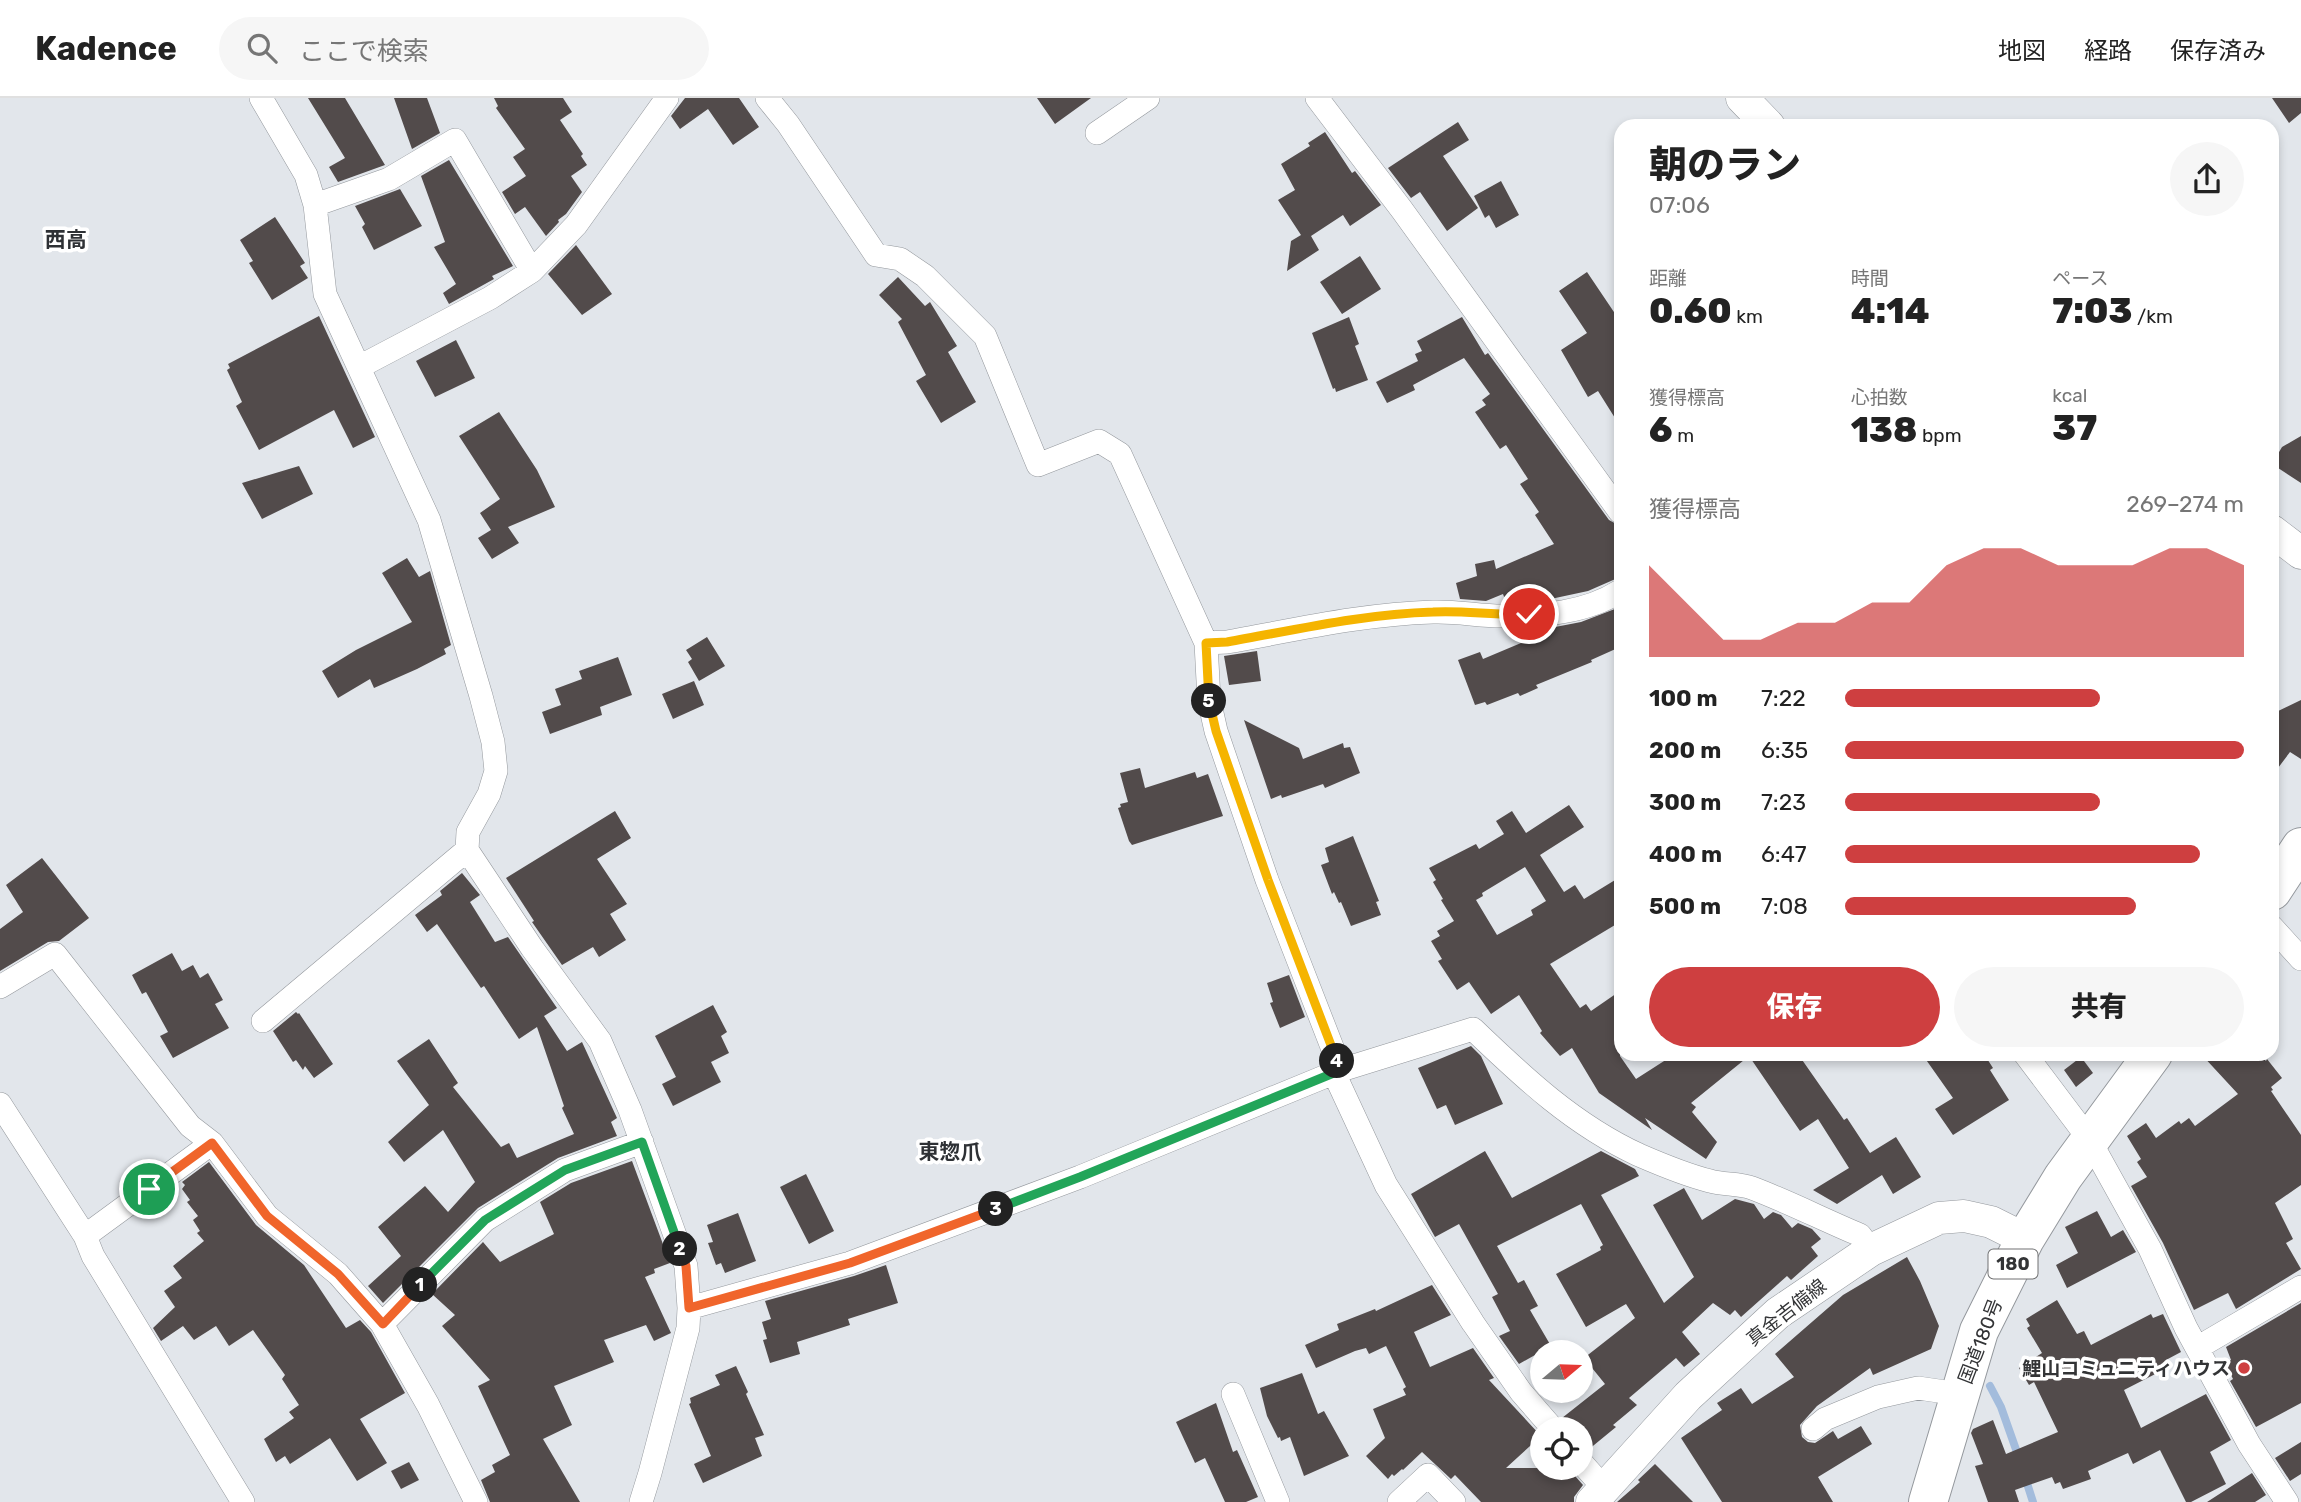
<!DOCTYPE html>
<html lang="ja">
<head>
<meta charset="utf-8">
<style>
	body { margin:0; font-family:Rubik,"Noto Sans JP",sans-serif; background:#f6f6f6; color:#222; height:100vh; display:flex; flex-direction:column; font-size:26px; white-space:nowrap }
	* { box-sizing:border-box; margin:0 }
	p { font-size:23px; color:#767676 }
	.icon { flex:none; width:38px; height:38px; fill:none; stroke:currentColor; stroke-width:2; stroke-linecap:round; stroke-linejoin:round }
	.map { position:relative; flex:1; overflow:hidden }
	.sheet { position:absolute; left:1614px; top:21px; width:665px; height:942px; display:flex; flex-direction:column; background:#fff; border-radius:21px; box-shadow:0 4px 10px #0003 }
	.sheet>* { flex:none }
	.needle { width:46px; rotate:71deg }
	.fabs { position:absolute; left:1530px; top:1242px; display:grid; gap:14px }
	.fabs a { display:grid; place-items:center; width:63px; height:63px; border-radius:50%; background:#fff; box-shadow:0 4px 10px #0003; font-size:35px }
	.pin { position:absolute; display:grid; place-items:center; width:60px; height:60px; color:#fff; margin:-30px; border:4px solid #fff; border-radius:50%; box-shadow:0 2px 7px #0007 }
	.km { position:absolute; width:35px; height:35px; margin:-18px; border-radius:50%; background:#222; color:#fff; font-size:19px; line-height:35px; text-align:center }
	.round { display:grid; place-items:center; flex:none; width:74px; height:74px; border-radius:37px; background:#f6f6f6 }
	.headline { display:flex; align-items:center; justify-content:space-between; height:119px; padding:0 35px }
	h1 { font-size:38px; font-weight:800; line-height:52px }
	.figures { display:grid; grid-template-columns:repeat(3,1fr); gap:10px; height:119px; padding:7px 35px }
	.figures div { display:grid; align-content:center }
	.figures b { font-size:35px; font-weight:800 }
	.figures small { font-size:19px; font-weight:400 }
	.figures p { font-size:19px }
	.chart { height:196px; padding:14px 35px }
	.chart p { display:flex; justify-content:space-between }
	.chart svg { width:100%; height:126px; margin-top:7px; fill:#ce3f40; opacity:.7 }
	.cta { display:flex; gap:14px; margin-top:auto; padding:14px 35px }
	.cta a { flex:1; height:80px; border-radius:42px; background:#ce3f40; color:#fff; font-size:28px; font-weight:800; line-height:80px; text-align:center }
	.cta a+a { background:#f6f6f6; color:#222 }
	ul { padding:0 35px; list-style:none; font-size:23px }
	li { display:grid; grid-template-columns:112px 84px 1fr; align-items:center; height:52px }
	li i { height:18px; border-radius:9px; background:#ce3f40 }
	header { display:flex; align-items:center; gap:42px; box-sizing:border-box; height:98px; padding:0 35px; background:#fff; border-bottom:2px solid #e0e0e0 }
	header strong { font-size:33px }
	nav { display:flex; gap:38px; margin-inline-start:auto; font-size:24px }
	.search { width:490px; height:63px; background:#f6f6f6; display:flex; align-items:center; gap:18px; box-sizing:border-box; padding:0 24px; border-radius:38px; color:#767676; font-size:26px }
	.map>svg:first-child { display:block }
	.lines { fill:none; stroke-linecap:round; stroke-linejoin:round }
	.stream { stroke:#a3bcdc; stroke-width:8 }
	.building { fill:#524b4b; fill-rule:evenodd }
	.minor-casing { stroke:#94989d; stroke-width:24 }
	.secondary-casing { stroke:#94989d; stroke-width:33 }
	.trunk-casing { stroke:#94989d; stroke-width:40 }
	.minor { stroke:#fff; stroke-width:23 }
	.secondary { stroke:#fff; stroke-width:32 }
	.trunk { stroke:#fff; stroke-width:38 }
	.split-1-casing { stroke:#fff; stroke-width:14 }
	.split-2-casing { stroke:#fff; stroke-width:14 }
	.split-3-casing { stroke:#fff; stroke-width:14 }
	.split-4-casing { stroke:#fff; stroke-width:14 }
	.split-5-casing { stroke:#fff; stroke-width:14 }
	.split-6-casing { stroke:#fff; stroke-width:14 }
	.split-1 { stroke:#f0652b; stroke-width:9 }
	.split-2 { stroke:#22a559; stroke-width:9 }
	.split-3 { stroke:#f0652b; stroke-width:9 }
	.split-4 { stroke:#22a559; stroke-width:9 }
	.split-5 { stroke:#f5b400; stroke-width:9 }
	.split-6 { stroke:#f5b400; stroke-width:9 }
	.poi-dot { fill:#ce3f40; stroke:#fff; stroke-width:2.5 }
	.labels { text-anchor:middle; stroke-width:7; stroke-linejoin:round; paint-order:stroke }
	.shield { fill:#fff; stroke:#707172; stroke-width:2 }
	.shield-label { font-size:18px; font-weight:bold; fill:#333436 }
	.street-label { font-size:19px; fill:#333436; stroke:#fff }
	.poi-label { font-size:19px; font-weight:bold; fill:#333436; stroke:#fff; text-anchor:end }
	.neighbourhood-label { font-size:21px; font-weight:bold; fill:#2e3135; stroke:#fff }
</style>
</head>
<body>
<header>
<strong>Kadence</strong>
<div class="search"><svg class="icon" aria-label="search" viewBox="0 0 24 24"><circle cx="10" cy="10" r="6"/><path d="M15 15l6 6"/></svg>ここで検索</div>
<nav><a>地図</a><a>経路</a><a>保存済み</a></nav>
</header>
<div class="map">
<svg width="2301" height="1404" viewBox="0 0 2301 1404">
	<rect width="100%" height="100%" fill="#e2e6eb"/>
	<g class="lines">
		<!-- stream -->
		<path class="stream" d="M1990,1288L2001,1309L2019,1360
			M2025,1379L2033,1404"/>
	</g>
	<!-- building -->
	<path class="building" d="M308,0H345L385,67L338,84L329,69L345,60Z
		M394,0H427L440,35L412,51Z
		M494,0H563L572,14L560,22L583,56L581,58L587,67L571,78L582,94L566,116L558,122L559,124L546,138L525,109L515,116L502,94L526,78L513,59L525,51L496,10L498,8Z
		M685,0H739L759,29L733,47L708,11L680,31L671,18Z
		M1037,0H1091L1055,26Z
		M2272,0H2301V15L2289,25Z
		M1458,24L1469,42L1443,58L1478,110L1447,133L1420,94L1411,100L1388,70Z
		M1325,34L1352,75L1355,73L1381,107L1350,128L1343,117L1311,138L1319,152L1287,173L1291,143L1301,137L1278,102L1295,92L1281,66L1310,48L1308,45Z
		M449,62L513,168L492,178L494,181L449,206L443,195L456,186L434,149L445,144L421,78Z
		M1501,83L1519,117L1496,130L1489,117L1485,120L1474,98Z
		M400,91L422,128L374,152L362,129L365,126L355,108Z
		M275,119L305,165L300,168L308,180L272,202L249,165L253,163L240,142Z
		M576,147L612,196L582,217L548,176Z
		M1360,158L1381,191L1342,216L1320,184Z
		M1587,174L1620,223V328L1598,293L1588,299L1561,252L1587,235L1559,193Z
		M898,179L925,208L930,204L957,248L948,254L976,304L941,325L916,283L926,277L898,224L902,221L879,197Z
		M319,218L375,339L353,350L334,312L259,352L236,308L242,304L227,272L230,270L228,266Z
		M1349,219L1359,246L1355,248L1368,282L1336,294L1335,290L1333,291L1312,235Z
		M1462,219L1485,257L1488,255L1609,422L1620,428V479L1588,493L1546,502L1506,504L1503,496L1486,503L1460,501L1456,485L1477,478L1475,466L1494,462L1496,471L1554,446L1535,417L1539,414L1520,386L1528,381L1506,347L1500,351L1475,314L1486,307L1482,302L1490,296L1464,260L1413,287L1415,292L1387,305L1376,284L1418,263L1415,256L1422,253L1417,243Z
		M456,242L475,280L435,299L416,263Z
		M499,314L537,372L555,409L508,429L519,445L492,461L478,440L491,432L480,415L500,401L459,338Z
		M2301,338V385L2272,366L2282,349Z
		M299,368L313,396L262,421L242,385Z
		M407,460L419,479L430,473L451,547L444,551L446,556L417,571L374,590L370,581L338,600L322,573L356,552L412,524L382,475Z
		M1620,509V549L1591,562L1592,564L1536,587L1538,590L1520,598L1518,595L1487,607L1485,604L1475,607L1458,562L1480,554L1483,561L1521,545L1516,532L1550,530L1581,524Z
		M707,539L725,568L699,583L688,564L692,561L686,552Z
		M1257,553L1261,583L1229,587L1224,558Z
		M618,559L632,597L600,609L602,617L550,636L542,614L561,607L555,591L582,581L579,573Z
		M694,583L704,607L673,621L662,596Z
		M2301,602V661L2290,654L2272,678V616Z
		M1244,622L1299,650L1303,661L1343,645L1344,650L1350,649L1360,675L1325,690L1323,686L1282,700L1281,697L1271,701Z
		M1140,670L1145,690L1195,674L1197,680L1208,676L1223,718L1132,747L1129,743L1118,710L1121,709L1120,706L1128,704L1120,675Z
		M1569,707L1584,729L1540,757L1564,794L1575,787L1584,801L1620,779V824L1550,866L1580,910L1586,906L1591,913L1620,893V958L1636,981L1675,956H1798L1844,1022L1847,1020L1870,1055L1896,1039L1921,1079L1893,1096L1882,1077L1837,1106L1813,1092L1849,1070L1818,1021L1800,1033L1749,958L1691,1005L1696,1009L1692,1014L1717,1044L1706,1061L1645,1020L1652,1032L1599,995L1572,950L1560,958L1540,935L1542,933L1519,897L1491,916L1469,884L1457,892L1438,863L1442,861L1431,843L1440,838L1437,833L1454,823L1441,802L1443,801L1433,784L1436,782L1429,770L1476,746L1479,751L1504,736L1496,723L1512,713L1526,735ZM1525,769L1546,803L1531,812L1533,817L1497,837L1476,802L1483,798L1482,795Z
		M615,713L631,740L597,761L627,806L610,816L626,842L599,859L593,849L562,867L532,824L534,823L506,780Z
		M1353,738L1379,803L1376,804L1381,817L1351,828L1341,804L1339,805L1334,794L1332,796L1321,767L1329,764L1325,750Z
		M42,760L89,820L59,843L48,844L0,873V831L23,814L6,787Z
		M462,775L480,797L470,804L495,844L508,839L557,910L544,918L567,953L582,944L617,1020L611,1024L617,1038L558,1060L478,1110L383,1205L368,1188L401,1158L378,1129L425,1088L448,1114L475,1084L443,1032L404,1064L388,1044L429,1007L397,963L429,941L458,985L453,989L501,1049L509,1045L517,1060L574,1036L562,1010L564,1008L537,929L519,941L484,888L481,890L437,826L427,834L415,817L442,797L440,793Z
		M172,855L182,873L193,867L200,880L208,875L223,902L215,906L229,930L173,960L160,938L168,934L146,894L142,896L132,877Z
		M1289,877L1305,919L1280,930L1270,905L1273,904L1267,885Z
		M713,907L727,934L721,938L729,955L711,964L721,984L673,1008L662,986L676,979L655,938Z
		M296,914L298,916L299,915L333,966L314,980L305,968L303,972L296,962L293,964L273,933Z
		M1471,948L1481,958L1503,1006L1455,1027L1446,1007L1437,1011L1418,970Z
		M1922,956H1984L1993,970L1990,972L2009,1002L1953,1037L1935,1011L1953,1000Z
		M2201,956H2259L2266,963L2267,961L2282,980L2271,989L2273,992L2271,993L2301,1037V1087L2275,1105L2293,1141L2286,1145L2301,1171L2236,1211L2228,1195L2194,1212L2163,1145L2131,1088L2147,1079L2137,1064L2141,1061L2127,1038L2146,1025L2156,1040L2179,1023L2181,1026L2189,1020L2195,1028L2238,996Z
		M2081,959L2093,975L2076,989L2064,972Z
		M1485,1053L1512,1100L1601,1053L1635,1071L1639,1078L1601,1097L1664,1205L1694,1179L1653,1107L1684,1090L1702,1122L1735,1101L1754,1106L1764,1121L1773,1114L1781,1117L1792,1130L1798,1125L1812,1131L1821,1141L1811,1149L1818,1158L1791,1182L1787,1178L1741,1219L1735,1212L1730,1217L1713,1205L1682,1234L1700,1256L1684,1269L1676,1260L1629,1300L1637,1307L1613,1327L1616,1329L1588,1352L1580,1342V1332H1568L1562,1320L1605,1286L1584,1260L1635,1220L1626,1206L1586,1229L1556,1176L1601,1152L1600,1149L1603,1147L1581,1106L1497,1148L1518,1185L1524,1182L1538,1208L1530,1212L1551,1248L1519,1266L1499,1238L1510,1233L1492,1199L1498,1196L1459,1126L1435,1139L1411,1096Z
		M632,1063L670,1165L654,1171L655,1175L645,1179L671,1235L654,1243L646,1227L604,1242L614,1264L554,1288L572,1327L543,1341L580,1404H490L481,1382L495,1374L492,1367L510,1357L478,1288L490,1282L442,1228L455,1217L432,1196L483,1144L500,1164L554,1136L540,1104L571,1085Z
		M209,1064L256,1127L304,1167L346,1230L360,1222L371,1234L405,1295L360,1321L387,1365L357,1383L330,1340L290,1366L285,1358L276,1364L264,1341L294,1320L289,1314L299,1307L282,1281L285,1277L253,1232L229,1248L216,1228L194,1242L183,1228L161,1243L153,1230L175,1209L164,1193L182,1180L173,1168L204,1143L197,1135L200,1133L193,1122L198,1118L187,1104L190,1102L182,1091L185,1087L182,1084Z
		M806,1076L834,1133L809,1146L780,1089Z
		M2097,1113L2111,1139L2123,1132L2136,1154L2067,1190L2056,1167L2078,1155L2065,1129Z
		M738,1115L756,1163L725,1175L721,1165L716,1167L708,1145L713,1144L707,1127Z
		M1907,1159L1920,1183L1939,1228L1931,1251L1873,1277L1870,1270L1817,1308L1800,1327L1802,1339L1808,1344L1815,1345L1833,1333L1838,1341L1861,1328L1872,1346L1818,1379L1833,1404H1722L1681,1340L1722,1312L1717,1305L1741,1290L1752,1306L1794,1279L1775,1256L1843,1197Z
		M886,1167L898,1205L848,1221L850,1227L797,1244L800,1256L770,1265L763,1242L767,1241L762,1224L771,1221L765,1203L854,1178Z
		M1432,1187L1451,1217L1414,1234L1430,1269L1473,1250L1494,1280L1489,1282L1541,1338L1506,1370H1568L1583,1387L1574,1399V1404H1481L1455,1377L1451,1381L1422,1354L1403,1372L1402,1371L1394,1378L1392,1376L1388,1381L1366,1358L1385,1340L1373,1311L1406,1297L1403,1291L1406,1289L1386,1248L1369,1256L1366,1250L1355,1253L1316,1270L1305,1247L1339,1232L1337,1226L1375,1211L1376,1213Z
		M2057,1202L2077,1236L2084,1233L2091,1247L2151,1216L2153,1220L2163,1216L2181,1254L2166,1262L2169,1269L2124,1292L2141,1330L2206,1296L2231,1342L2210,1354L2226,1386L2191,1404H2186L2160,1352L2133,1366L2128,1355L2088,1373L2091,1381L2063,1391L2060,1384L2055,1386L2052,1379L2015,1392L2019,1404H1988L1975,1368L1983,1366L1971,1335L1973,1331L1993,1322L2006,1356L2058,1334L2034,1284L2029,1287L2019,1270L2042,1255L2027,1230L2030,1228L2026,1221Z
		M2301,1205V1305L2256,1329L2230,1283L2233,1281L2225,1265L2231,1262L2226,1249Z
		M736,1268L748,1294L746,1296L764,1337L755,1340L762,1358L703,1385L694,1366L711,1358L689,1306L691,1305L690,1300L720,1287L715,1277Z
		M1302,1275L1318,1316L1324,1313L1349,1358L1304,1378L1290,1339L1281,1343L1280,1339L1278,1340L1267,1318L1260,1290Z
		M1216,1305L1233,1354L1237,1352L1258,1399L1246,1404H1225L1205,1360L1195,1365L1176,1324Z
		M2301,1344V1376L2290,1383L2275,1360Z
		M409,1364L419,1382L401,1391L391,1373Z
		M1655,1366L1693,1404H1617L1640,1384L1638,1382Z
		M2252,1375L2266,1397L2255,1404H2207Z"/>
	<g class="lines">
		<!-- minor casing -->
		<g class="minor-casing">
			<path id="minor" d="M261,0L306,77L315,107L325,196L429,422L481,598L493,644L496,673L489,696L468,734L467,752L532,850L600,943L630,1012L686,1168L689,1210L688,1230L650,1375L641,1404
				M767,0L788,26L876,157L900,161L925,178L985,238L1038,367L1099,343L1120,356L1206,545
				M1317,0L1402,112L1620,414
				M1097,35L1148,0
				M315,107L389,81L455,42L532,173L576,127L667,0
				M359,269L490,200L532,173
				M2272,829L2301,861
				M0,889L55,856L190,1028L212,1045L267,1118L338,1176L382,1226L428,1307L476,1404
				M263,923L467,752
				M2025,956L2089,1041L2150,1151L2186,1230L2249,1346L2287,1404
				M1341,972L1267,782L1216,633L1209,602L1206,545L1227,544C1295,532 1363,516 1433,514C1456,513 1479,518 1502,518C1542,518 1586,515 1620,493
				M1334,975L1386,1087L1473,1225L1521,1294L1554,1332
				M0,1006L85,1138
				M212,1045L85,1138L93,1158L243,1404
				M689,1210L850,1165L1080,1079L1341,972L1473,931C1524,980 1574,1027 1639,1057C1662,1067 1686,1077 1710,1083C1723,1087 1739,1085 1752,1090C1789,1104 1824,1122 1860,1137L1871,1152
				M382,1226L485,1122L565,1072L642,1044
				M2197,1250L2301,1189
				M1233,1296L1278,1404
				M1813,1331L1825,1321L1878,1299L1918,1290L1959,1296
				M1580,1363L1604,1390
				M1399,1404L1428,1377L1454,1404"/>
		</g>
		<!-- secondary casing -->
		<g class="secondary-casing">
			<path id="secondary" d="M1742,0L1769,28
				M2272,433L2301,455
				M1592,1404L1688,1298L1778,1215L1871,1152L1939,1120L1964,1118L1991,1124L2025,1141"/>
		</g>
		<!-- trunk casing -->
		<g class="trunk-casing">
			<path id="trunk" d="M2272,793L2301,749
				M1928,1404L1979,1233L2025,1141L2063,1079L2153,956"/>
		</g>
		<!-- minor -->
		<use href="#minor" class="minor"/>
		<!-- secondary -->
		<use href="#secondary" class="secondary"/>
		<!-- trunk -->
		<use href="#trunk" class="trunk"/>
	</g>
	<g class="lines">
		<!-- split-1 casing -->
		<g class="split-1-casing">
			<path id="split-1" d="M149,1091L212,1045L267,1118L338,1176L383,1226L420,1187"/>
		</g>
		<!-- split-2 casing -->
		<g class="split-2-casing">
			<path id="split-2" d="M420,1187L485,1122L565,1072L642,1044L680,1151"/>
		</g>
		<!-- split-3 casing -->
		<g class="split-3-casing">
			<path id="split-3" d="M680,1151L686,1168L689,1210L850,1165L996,1111"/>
		</g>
		<!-- split-4 casing -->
		<g class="split-4-casing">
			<path id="split-4" d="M996,1111L1080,1079L1341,972L1337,963"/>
		</g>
		<!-- split-5 casing -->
		<g class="split-5-casing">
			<path id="split-5" d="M1209,603L1216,633L1268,782L1337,963"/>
		</g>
		<!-- split-6 casing -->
		<g class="split-6-casing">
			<path id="split-6" d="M1209,603L1206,545L1227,544C1295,532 1363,516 1433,514C1465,512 1496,518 1529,516"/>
		</g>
		<!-- split-1 -->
		<use href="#split-1" class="split-1"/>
		<!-- split-2 -->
		<use href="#split-2" class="split-2"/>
		<!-- split-3 -->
		<use href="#split-3" class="split-3"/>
		<!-- split-4 -->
		<use href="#split-4" class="split-4"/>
		<!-- split-5 -->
		<use href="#split-5" class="split-5"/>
		<!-- split-6 -->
		<use href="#split-6" class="split-6"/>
	</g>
	<!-- markers -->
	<circle class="poi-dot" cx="2244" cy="1270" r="7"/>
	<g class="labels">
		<!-- shield labels -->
		<rect class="shield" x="1988.5" y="1151.5" width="49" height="29" rx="5"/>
		<g class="shield-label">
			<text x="2013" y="1172">180</text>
		</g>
		<!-- street labels -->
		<g class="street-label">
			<text transform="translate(1786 1214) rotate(-38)" y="7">真金吉備線</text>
			<text transform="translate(1980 1243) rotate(-69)" y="7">国道180号</text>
		</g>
		<!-- poi labels -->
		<g class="poi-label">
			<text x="2230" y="1277">鯉山コミュニティハウス</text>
		</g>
		<!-- neighbourhood labels -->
		<g class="neighbourhood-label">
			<text x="66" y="149">西高</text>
			<text x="950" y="1061">東惣爪</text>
		</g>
	</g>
</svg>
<div class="fabs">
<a><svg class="needle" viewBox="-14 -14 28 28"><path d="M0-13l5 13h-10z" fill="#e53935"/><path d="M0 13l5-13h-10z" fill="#767676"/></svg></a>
<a><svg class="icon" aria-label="locate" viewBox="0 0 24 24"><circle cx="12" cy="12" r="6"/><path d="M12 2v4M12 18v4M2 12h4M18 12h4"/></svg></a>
</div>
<div class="pin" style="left:149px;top:1091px;background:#1e9e55"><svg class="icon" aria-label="arrive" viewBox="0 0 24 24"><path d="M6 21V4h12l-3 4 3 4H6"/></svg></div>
<div class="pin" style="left:1529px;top:516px;background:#d93025"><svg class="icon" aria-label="check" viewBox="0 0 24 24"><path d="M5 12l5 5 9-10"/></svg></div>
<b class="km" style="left:420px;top:1187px">1</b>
<b class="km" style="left:680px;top:1151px">2</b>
<b class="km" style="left:996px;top:1111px">3</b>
<b class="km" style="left:1337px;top:963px">4</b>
<b class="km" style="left:1209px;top:603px">5</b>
<section class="sheet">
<div class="headline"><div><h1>朝のラン</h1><p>07:06</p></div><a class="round"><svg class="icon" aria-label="share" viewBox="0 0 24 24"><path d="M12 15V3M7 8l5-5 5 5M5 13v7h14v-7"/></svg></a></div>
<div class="figures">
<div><p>距離</p><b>0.60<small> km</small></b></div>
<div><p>時間</p><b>4:14</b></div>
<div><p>ペース</p><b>7:03<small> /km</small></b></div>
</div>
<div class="figures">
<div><p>獲得標高</p><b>6<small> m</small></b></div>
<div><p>心拍数</p><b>138<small> bpm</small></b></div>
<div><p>kcal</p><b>37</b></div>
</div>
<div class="chart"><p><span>獲得標高</span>269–274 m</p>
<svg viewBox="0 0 160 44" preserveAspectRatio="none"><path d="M0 44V12L10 25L20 38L30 38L40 32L50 32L60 25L70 25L80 12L90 6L100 6L110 12L120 12L130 12L140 6L150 6L160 12V44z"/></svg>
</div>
<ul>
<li><b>100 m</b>7:22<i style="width:64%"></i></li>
<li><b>200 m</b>6:35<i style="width:100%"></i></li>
<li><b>300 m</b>7:23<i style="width:64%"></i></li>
<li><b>400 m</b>6:47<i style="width:89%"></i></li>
<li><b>500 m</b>7:08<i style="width:73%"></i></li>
</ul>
<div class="cta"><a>保存</a><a>共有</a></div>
</section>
</div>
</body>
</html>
